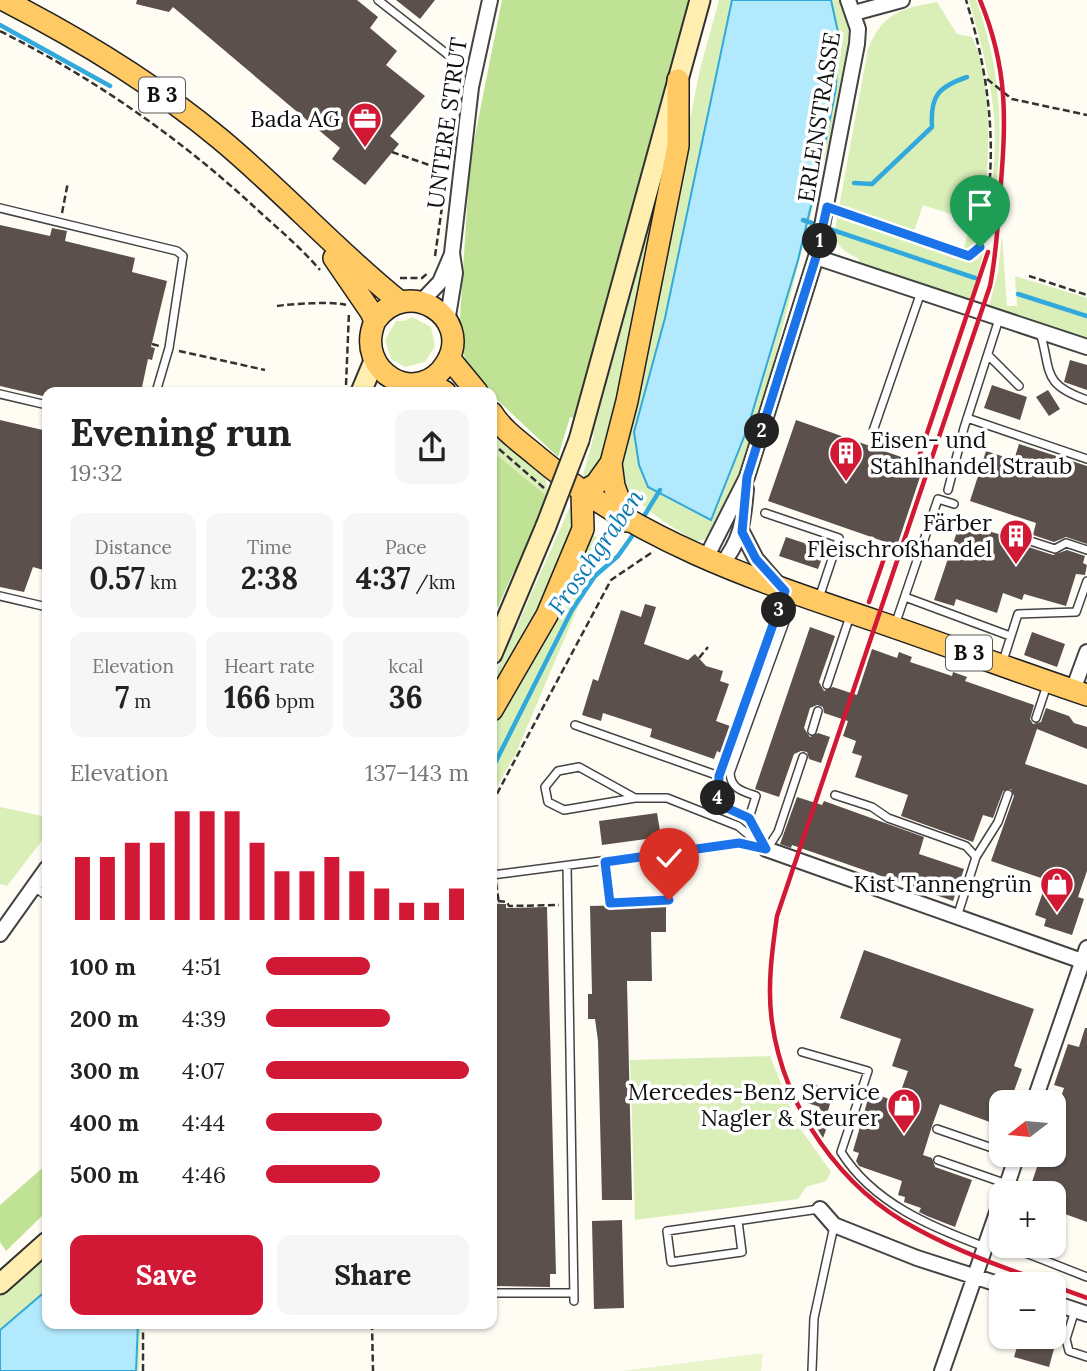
<!DOCTYPE html>
<html lang="en">
<head>
<meta charset="utf-8">
<style>
	body { margin:0; font-family:Lora,serif; background:#f6f6f6; color:#222; height:100vh; display:flex; flex-direction:column; font-size:26px; white-space:nowrap }
	* { box-sizing:border-box; margin:0 }
	p { font-size:23px; color:#767676 }
	.icon { flex:none; width:38px; height:38px; fill:none; stroke:currentColor; stroke-width:2; stroke-linecap:round; stroke-linejoin:round }
	.map { position:relative; flex:1; overflow:hidden }
	.panel { position:absolute; left:42px; top:387px; width:455px; height:942px; display:flex; flex-direction:column; background:#fff; border-radius:14px; box-shadow:0 2px 5px #0004 }
	.panel>* { flex:none }
	.needle { width:46px; rotate:254deg }
	.controls { position:absolute; left:989px; top:1090px; display:grid; gap:14px }
	.controls a { display:grid; place-items:center; width:77px; height:77px; border-radius:14px; background:#fff; box-shadow:0 2px 5px #0004; font-size:35px }
	.pin { position:absolute; display:grid; place-items:center; width:60px; height:60px; color:#fff; margin:-72px -30px; border-radius:50% 50% 50% 0; rotate:-45deg; box-shadow:0 0 7px #0007 }
	.pin .icon { rotate:45deg }
	.km { position:absolute; width:35px; height:35px; margin:-18px; border-radius:50%; background:#222; color:#fff; font-size:19px; line-height:35px; text-align:center }
	.round { display:grid; place-items:center; flex:none; width:74px; height:74px; border-radius:14px; background:#f6f6f6 }
	.overview { display:flex; align-items:center; justify-content:space-between; height:119px; padding:0 28px }
	h1 { font-size:38px; font-weight:800; line-height:52px }
	.stats { display:grid; grid-template-columns:repeat(3,1fr); gap:10px; height:119px; padding:7px 28px }
	.stats div { display:grid; align-content:center; border-radius:14px; background:#f6f6f6; text-align:center }
	.stats b { font-size:30px; font-weight:800 }
	.stats small { font-size:19px; font-weight:400 }
	.stats p { font-size:19px }
	.chart { height:196px; padding:14px 28px }
	.chart p { display:flex; justify-content:space-between }
	.chart svg { width:100%; height:126px; margin-top:7px; stroke:#d11834; stroke-width:6 }
	.cta { display:flex; gap:14px; margin-top:auto; padding:14px 28px }
	.cta a { flex:1; height:80px; border-radius:14px; background:#d11834; color:#fff; font-size:28px; font-weight:800; line-height:80px; text-align:center }
	.cta a+a { background:#f6f6f6; color:#222 }
	ul { padding:0 28px; list-style:none; font-size:23px }
	li { display:grid; grid-template-columns:112px 84px 1fr; align-items:center; height:52px }
	li i { height:18px; border-radius:9px; background:#d11834 }
	.map>svg:first-child { display:block }
	.green { fill:#daefb8 }
	.forest { fill:#c0e295 }
	.pitch { fill:#ebf5cb }
	.water { fill:#b2e9fd; stroke:#31a9dc; stroke-width:2 }
	.lines { fill:none; stroke-linecap:round; stroke-linejoin:round }
	.stream { stroke:#31a9dc; stroke-width:4.5 }
	.building { fill:#5b504b }
	.lane-casing { stroke:#434343; stroke-width:10 }
	.street-casing { stroke:#434343; stroke-width:18 }
	.secondary-casing { stroke:#323232; stroke-width:23 }
	.primary-casing { stroke:#212121; stroke-width:24 }
	.path { stroke:#323232; stroke-width:2.5; stroke-dasharray:7 3.5; stroke-linecap:butt }
	.lane { stroke:#fff; stroke-width:7 }
	.street { stroke:#fff; stroke-width:14 }
	.secondary { stroke:#ffeeaf; stroke-width:19 }
	.primary { stroke:#ffc964; stroke-width:21 }
	.rail { stroke:#d11834; stroke-width:4.5 }
	.secondary-bridge-casing { stroke:#323232; stroke-width:23; stroke-linecap:butt }
	.secondary-bridge { stroke:#ffeeaf; stroke-width:19 }
	.route-casing { stroke:#fff; stroke-width:14 }
	.route { stroke:#1a73e8; stroke-width:9 }
	.labels { text-anchor:middle; stroke-width:7; stroke-linejoin:round; paint-order:stroke }
	.shield { fill:#fff; stroke:#585858; stroke-width:2 }
	.shield-label { font-size:21px; font-weight:bold; fill:#101010 }
	.street-label { font-size:23px; fill:#101010; stroke:#fff }
	.poi-label { font-size:23px; fill:#101010; stroke:#fff; text-anchor:end }
	.water-label { font-size:24px; font-style:italic; fill:#0a7ab2; stroke:#fff }
</style>
</head>
<body>
<div class="map">
<svg width="1087" height="1371" viewBox="0 0 1087 1371">
	<rect width="100%" height="100%" fill="#fffcf4"/>
	<!-- green -->
	<path class="green" d="M719,0H840L852,33L844,83L758,425L721,523C713,536 709,541 694,541C665,521 632,506 620,471L700,69Z
		M969,0H976C1014,103 1002,200 969,303L858,263L859,259C835,247 832,241 838,214L970,259H977L983,252C988,216 994,180 995,144C996,95 982,47 969,0Z
		M937,2L957,34L972,37C997,85 989,195 976,247L973,250H963L972,221L923,205L913,234L839,207L868,49C883,12 901,9 937,2Z
		M672,141L609,460L587,479L583,475L594,435L591,434Z
		M1002,235L1007,306H1017L1015,276L1087,298V342L988,309L998,273Z
		M412,317L431,327L435,346L425,362L405,367L391,359L385,340L396,321H404Z
		M492,430L546,479L548,497L492,451Z
		M573,500L576,541L492,698V682Z
		M592,535L606,541L516,753L492,795V722L518,682Z
		M0,807L47,817V834L7,886L0,884Z
		M770,1056L797,1124L831,1172L826,1181L806,1187L798,1199L635,1220L630,1060Z
		M47,1255V1323H141L139,1371H0V1295Z"/>
	<!-- forest -->
	<path class="forest" d="M502,0H691L575,418L570,417L558,457L492,395L466,361L462,348L460,317L470,161Z
		M492,451L548,497L532,548L513,573L492,620Z
		M47,1164V1211L6,1251L0,1242V1205Z"/>
	<!-- pitch -->
	<path class="pitch" d="M763,1353L761,1371H622Z"/>
	<!-- water -->
	<path class="water" d="M732,0H831L838,32L836,88L822,160L798,260L748,427L711,520L648,487L639,465L634,432L665,318Z
		M47,1290V1323H138L136,1371H0V1330Z"/>
	<g class="lines">
		<!-- stream -->
		<path class="stream" d="M0,25L110,86
			M854,183L872,184L932,127C930,96 938,87 967,77
			M803,220L975,278
			M1018,294L1087,316
			M641,521L660,490
			M492,769L572,610L595,576L618,556L635,532"/>
	</g>
	<!-- building -->
	<path class="building" d="M137,0H357L378,17L370,28L397,51L386,65L425,96L390,136L399,144L365,185L332,159L340,148L173,7L169,12L136,4Z
		M396,0H435L420,19Z
		M0,225L50,236L52,228L67,231L65,241L135,258L132,272L167,281L151,347L155,348L152,360L148,359L141,392H47V397L0,386Z
		M1070,360L1087,365V390L1064,382Z
		M992,385L1027,397L1020,420L984,408Z
		M1048,390L1060,409L1049,416L1036,397Z
		M0,420L47,431V571L33,567L24,592L0,587Z
		M796,420L924,465L897,546L768,501Z
		M1019,444L1087,466V544L1066,537L1054,542L1033,535L1036,523L970,501L986,451L1014,460Z
		M960,523L1009,537L1016,543L1053,555L1067,550L1085,556L1083,563L1087,565L1085,575L1076,574L1066,606L1024,594L1022,600L1003,593L997,613L956,599L954,606L934,600Z
		M786,537L825,550L818,569L779,556Z
		M645,604L656,607L644,644L688,660L695,654L706,666L723,671L720,681L729,684L716,721L730,726L721,753L717,751L714,759L650,737L652,729L603,713L601,721L582,715L593,679L598,681L621,610L641,617Z
		M810,627L835,636L819,682L824,691L833,687L857,695L872,649L897,658L899,652L912,657L910,662L952,676L953,672L967,677L965,681L1034,705L1030,719L1033,724L1041,722L1046,708L1069,716L1074,723L1087,727V749L1037,729L1025,764L1087,785V871L1078,897L1084,899L1072,935L1044,926L1046,919L1035,915L1047,880L991,861L1014,796L1011,789L1003,791L993,818L983,815L973,842L901,816L908,795L855,777L862,756L852,753L856,741L843,736L848,721L824,713L823,707L817,705L810,708L804,728L810,737L818,733L830,737L821,763L809,759L807,752L801,751L794,754L779,797L755,789Z
		M1032,632L1065,644L1057,667L1024,655Z
		M797,797L822,805L824,801L924,837L919,854L964,869L953,901L792,845L791,848L780,844Z
		M657,813L661,837L602,845L599,821Z
		M492,904H506V908L547,907L556,1274H550V1287L492,1286Z
		M666,904V932H651L652,981H627L632,1200H602L598,1041L595,1019H588V994H592L590,906Z
		M864,950L1034,1009L1014,1066L1022,1069L1010,1102H1001V1126L940,1104L932,1126L923,1155L932,1158L935,1167L972,1180L955,1227L927,1216L919,1212L921,1208L904,1202L905,1197L898,1195L902,1181L859,1166L856,1161L859,1153L853,1151L870,1092L897,1102L908,1071L892,1066L901,1039L840,1018Z
		M1085,1028H1087V1222L1054,1210V1194H1028L1041,1155H1054V1118L1064,1088L1054,1085L1068,1044L1079,1047Z
		M810,1083L834,1090L827,1114L831,1116L823,1138L808,1114L820,1107L804,1102Z
		M622,1220L624,1308L594,1309L592,1221Z
		M1020,1337L1055,1345L1049,1367L1014,1357Z"/>
	<g class="lines">
		<!-- lane casing -->
		<g class="lane-casing">
			<path id="lane" d="M378,0L456,61
				M0,208L177,251L183,256L169,348L156,392
				M1040,332C1052,372 1041,384 1087,400
				M988,355L1019,386
				M0,394L47,405
				M967,418L1087,459
				M873,431L921,292
				M948,490L964,428L999,319
				M765,513L839,538L819,598
				M1018,537L1055,549L1066,543L1087,550
				M0,596L47,607
				M905,597L1010,636
				M895,625L938,499L954,504
				M1002,664L1018,614L1076,612L1087,581
				M827,685L850,616
				M1036,718L1047,685
				M575,725L719,776
				M812,731L818,711
				M835,795L872,807L888,818L966,846L976,857L957,917
				M635,798L564,810L548,802L545,787L558,771L579,767L635,798H667L738,826L766,849
				M749,818L756,796C742,791 731,789 730,773L795,594
				M764,846L749,818L718,804L719,776L785,592
				M767,849L778,832L803,757
				M976,857L998,822L1008,794
				M567,866L574,1301
				M492,875L739,843L762,848
				M34,887L47,896
				M802,1052L868,1071L841,1152C873,1203 931,1227 985,1247
				M937,1129L1001,1151
				M938,1160L1007,1184
				M738,1221L742,1252L671,1262L667,1231L819,1209
				M1008,1246L1087,1277
				M492,1293H574
				M1054,1335L1066,1339L1069,1351L1087,1357
				M1066,1339L1075,1310
				M812,1371L814,1318L834,1226"/>
		</g>
		<!-- street casing -->
		<g class="street-casing">
			<path id="street" d="M854,13L902,0
				M816,257L1087,347
				M421,302L440,282L452,254
				M447,322L455,273L452,253L471,87L490,0
				M742,532L756,559L777,583
				M705,560L747,477L816,257L857,44L858,29L848,0
				M720,567C742,539 743,523 746,489
				M1073,690L1087,652
				M766,849L1082,961
				M0,934L47,868
				M1034,1102L1087,948
				M1004,1194L1017,1155
				M820,1209L834,1225L917,1258L1001,1285
				M1054,1303L1087,1314
				M942,1371L1001,1201"/>
		</g>
		<!-- secondary casing -->
		<g class="secondary-casing">
			<path id="secondary" d="M361,392L374,361
				M579,440L700,0
				M492,654L546,526
				M0,1284L47,1242"/>
		</g>
		<!-- primary casing -->
		<g class="primary-casing">
			<path id="primary" d="M4,0C80,39 153,83 219,138C282,190 336,251 400,302
				M334,258L371,312L375,321C353,373 420,409 447,362C473,317 407,275 375,321
				M449,358L477,392
				M426,381L445,392
				M492,413C503,431 523,444 538,457C637,541 755,580 876,621C946,645 1016,671 1087,695
				M611,463L614,486L627,521
				M582,492L596,484L611,463L627,401L678,146V80
				M492,710L547,615L583,529L582,492"/>
		</g>
		<!-- path -->
		<path class="path" d="M0,31C97,80 183,140 262,214C282,232 302,249 320,270
			M987,79L1012,99L1087,115
			M392,152L429,165L447,168
			M837,211L969,255L980,247C999,161 992,84 966,0
			M62,213L68,182
			M435,256L443,200
			M1029,276L1087,295
			M400,278H422L429,272
			M277,306C289,304 336,301 346,305
			M152,344L159,346
			M179,351L265,370
			M346,385L349,312
			M499,449L544,488
			M699,658L708,647
			M492,803L611,580L654,551
			M606,871L610,906
			M496,883L499,904
			M498,901L507,902L509,906L559,905
			M609,903L669,900
			M372,1323L373,1371
			M143,1371V1323"/>
		<!-- lane -->
		<use href="#lane" class="lane"/>
		<!-- street -->
		<use href="#street" class="street"/>
		<!-- secondary -->
		<use href="#secondary" class="secondary"/>
		<!-- primary -->
		<use href="#primary" class="primary"/>
		<!-- rail -->
		<path class="rail" d="M980,0C1009,70 1006,122 1000,195C998,226 996,256 990,286L777,916C772,951 767,987 772,1022C784,1108 841,1189 917,1229C959,1252 1005,1268 1050,1284
			M917,463L988,252
			M869,602L889,544
			M1054,1286L1087,1298"/>
		<!-- secondary-bridge casing -->
		<g class="secondary-bridge-casing">
			<path id="secondary-bridge" d="M546,526L579,440"/>
		</g>
		<!-- secondary-bridge -->
		<use href="#secondary-bridge" class="secondary-bridge"/>
	</g>
	<g class="lines">
		<!-- route casing -->
		<g class="route-casing">
			<path id="route" d="M669,900L610,903L605,862L739,843L766,849L749,818L718,804L719,776L785,591L756,559L742,532L747,477L816,257L827,207L969,256L980,247"/>
		</g>
		<!-- route -->
		<use href="#route" class="route"/>
	</g>
	<!-- icons -->
	<defs>
		<g id="office-pin" transform="scale(1.75)"><path d="M0 17L-7.5 6A9.5 9.5 0 1 1 7.5 6Z" fill="#d11834" stroke="#fff"/><path d="M-6-3h4V-5.5h4V-3h4V5H-6ZM-1-4.5V-3h2v-1.5ZM-6 0V1H6V0Z" fill="#fff"/></g>
		<g id="building-pin" transform="scale(1.75)"><path d="M0 17L-7.5 6A9.5 9.5 0 1 1 7.5 6Z" fill="#d11834" stroke="#fff"/><path d="M-4-6H4V6H1V3H-1V6H-4ZM-2.5-4.3h1.7v1.8h-1.7ZM.8-4.3h1.7v1.8H.8ZM-2.5-1h1.7V.8h-1.7ZM.8-1h1.7V.8H.8Z" fill="#fff"/></g>
		<g id="shop-pin" transform="scale(1.75)"><path d="M0 17L-7.5 6A9.5 9.5 0 1 1 7.5 6Z" fill="#d11834" stroke="#fff"/><path d="M-5-2.5h2.3a2.7 3.5 0 0 1 5.4 0H5L5.5 6h-11ZM-1.5-2.5h3a1.5 2.3 0 0 0-3 0Z" fill="#fff"/></g>
	</defs>
	<g fill-rule="evenodd">
		<use href="#office-pin" x="365" y="119"/>
		<use href="#building-pin" x="846" y="453"/>
		<use href="#building-pin" x="1016" y="536"/>
		<use href="#shop-pin" x="1057" y="884"/>
		<use href="#shop-pin" x="904" y="1105"/>
	</g>
	<g class="labels">
		<!-- shield labels -->
		<g class="shield">
			<rect x="139" y="77.5" width="46" height="35" rx="5"/>
			<rect x="946" y="635.5" width="46" height="35" rx="5"/>
		</g>
		<g class="shield-label">
			<text x="162" y="102">B 3</text>
			<text x="969" y="660">B 3</text>
		</g>
		<!-- street labels -->
		<g class="street-label">
			<text transform="translate(819 117) rotate(-81)" y="8">ERLENSTRASSE</text>
			<text transform="translate(447 123) rotate(-82)" y="8">UNTERE STRUT</text>
		</g>
		<!-- poi labels -->
		<g class="poi-label">
			<text x="340" y="127">Bada AG</text>
			<text x="870" y="448" text-anchor="start">Eisen- und<tspan x="870" dy="26">Stahlhandel Straub</tspan></text>
			<text x="992" y="531">Färber<tspan x="992" dy="26">Fleischroßhandel</tspan></text>
			<text x="1032" y="892">Kist Tannengrün</text>
			<text x="880" y="1100">Mercedes-Benz Service<tspan x="880" dy="26">Nagler &amp; Steurer</tspan></text>
		</g>
		<!-- water labels -->
		<g class="water-label">
			<text transform="translate(596 552) rotate(-55)" y="8">Froschgraben</text>
		</g>
	</g>
</svg>
<div class="controls">
<a><svg class="needle" viewBox="-14 -14 28 28"><path d="M0-13l5 13h-10z" fill="#e53935"/><path d="M0 13l5-13h-10z" fill="#767676"/></svg></a>
<a>+</a>
<a>−</a>
</div>
<div class="pin" style="left:980px;top:247px;background:#1e9e55"><svg class="icon" aria-label="arrive" viewBox="0 0 24 24"><path d="M6 21V4h12l-3 4 3 4H6"/></svg></div>
<div class="pin" style="left:669px;top:900px;background:#d93025"><svg class="icon" aria-label="check" viewBox="0 0 24 24"><path d="M5 12l5 5 9-10"/></svg></div>
<b class="km" style="left:820px;top:241px">1</b>
<b class="km" style="left:762px;top:431px">2</b>
<b class="km" style="left:779px;top:610px">3</b>
<b class="km" style="left:718px;top:798px">4</b>
<section class="panel">
<div class="overview"><div><h1>Evening run</h1><p>19:32</p></div><a class="round"><svg class="icon" aria-label="share" viewBox="0 0 24 24"><path d="M12 15V3M7 8l5-5 5 5M5 13v7h14v-7"/></svg></a></div>
<div class="stats">
<div><p>Distance</p><b>0.57<small> km</small></b></div>
<div><p>Time</p><b>2:38</b></div>
<div><p>Pace</p><b>4:37<small> /km</small></b></div>
</div>
<div class="stats">
<div><p>Elevation</p><b>7<small> m</small></b></div>
<div><p>Heart rate</p><b>166<small> bpm</small></b></div>
<div><p>kcal</p><b>36</b></div>
</div>
<div class="chart"><p><span>Elevation</span>137–143 m</p>
<svg viewBox="0 0 160 44" preserveAspectRatio="none"><path d="M5 44V22M15 44V22M25 44V17M35 44V17M45 44V6M55 44V6M65 44V6M75 44V17M85 44V27M95 44V27M105 44V22M115 44V27M125 44V33M135 44V38M145 44V38M155 44V33"/></svg>
</div>
<ul>
<li><b>100 m</b>4:51<i style="width:51%"></i></li>
<li><b>200 m</b>4:39<i style="width:61%"></i></li>
<li><b>300 m</b>4:07<i style="width:100%"></i></li>
<li><b>400 m</b>4:44<i style="width:57%"></i></li>
<li><b>500 m</b>4:46<i style="width:56%"></i></li>
</ul>
<div class="cta"><a>Save</a><a>Share</a></div>
</section>
</div>
</body>
</html>
